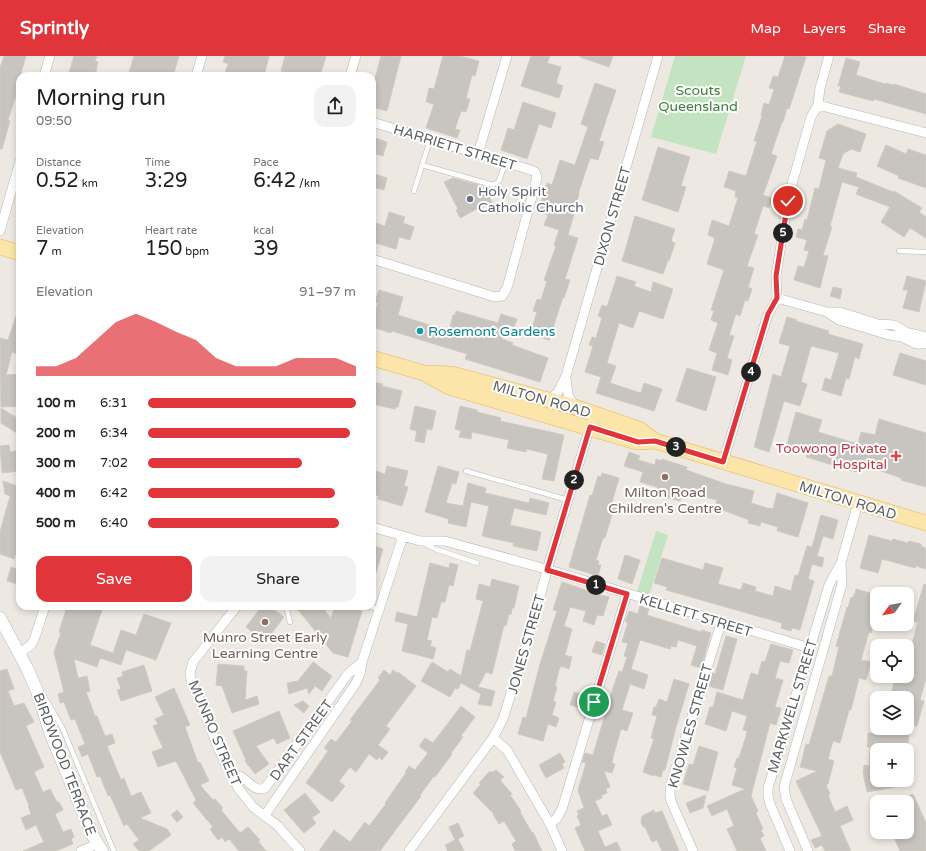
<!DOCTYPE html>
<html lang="en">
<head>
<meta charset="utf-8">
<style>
	body { margin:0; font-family:"Varela Round",sans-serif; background:#f2f2f2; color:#202124; height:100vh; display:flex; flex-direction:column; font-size:15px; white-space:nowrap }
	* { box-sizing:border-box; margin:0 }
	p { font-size:13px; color:#757577 }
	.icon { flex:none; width:22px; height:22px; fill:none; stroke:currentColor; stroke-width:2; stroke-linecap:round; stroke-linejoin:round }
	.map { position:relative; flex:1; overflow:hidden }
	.details { position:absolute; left:16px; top:16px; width:360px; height:538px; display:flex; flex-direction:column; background:#fff; border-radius:12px; box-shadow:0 2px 6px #0003 }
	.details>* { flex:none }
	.needle { width:26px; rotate:237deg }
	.tools { position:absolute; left:870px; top:531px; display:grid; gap:8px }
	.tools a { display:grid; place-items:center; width:44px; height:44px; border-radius:8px; background:#fff; box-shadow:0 2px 6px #0003; font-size:20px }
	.pin { position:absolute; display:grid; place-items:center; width:34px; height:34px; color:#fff; margin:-17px; border:2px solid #fff; border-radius:50%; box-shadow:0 1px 4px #0007 }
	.km { position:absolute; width:20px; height:20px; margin:-10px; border-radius:50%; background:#222; color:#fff; font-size:11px; line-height:20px; text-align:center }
	.round { display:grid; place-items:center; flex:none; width:42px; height:42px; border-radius:12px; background:#f2f2f2 }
	.overview { display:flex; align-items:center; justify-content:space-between; height:68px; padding:0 20px }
	h1 { font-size:22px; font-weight:600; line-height:30px }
	.metrics { display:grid; grid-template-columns:repeat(3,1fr); gap:6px; height:68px; padding:4px 20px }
	.metrics div { display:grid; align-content:center }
	.metrics b { font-size:20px; font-weight:600 }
	.metrics small { font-size:11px; font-weight:400 }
	.metrics p { font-size:11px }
	.chart { height:112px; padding:8px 20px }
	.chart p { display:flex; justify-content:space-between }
	.chart svg { width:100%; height:72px; margin-top:4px; fill:#e0353a; opacity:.7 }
	.cta { display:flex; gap:8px; margin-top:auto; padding:8px 20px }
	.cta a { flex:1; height:46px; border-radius:12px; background:#e0353a; color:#fff; font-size:16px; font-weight:600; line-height:46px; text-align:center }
	.cta a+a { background:#f2f2f2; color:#202124 }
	ul { padding:0 20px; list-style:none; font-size:13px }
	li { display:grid; grid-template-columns:64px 48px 1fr; align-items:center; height:30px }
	li i { height:10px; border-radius:5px; background:#e0353a }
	header { display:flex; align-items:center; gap:24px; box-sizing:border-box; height:56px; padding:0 20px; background:#e0353a; color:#fff }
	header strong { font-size:19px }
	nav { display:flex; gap:22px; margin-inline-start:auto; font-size:14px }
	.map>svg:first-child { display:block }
	.green { fill:#c4e3c0 }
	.building { fill:#c8c4bf; stroke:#d1cac1 }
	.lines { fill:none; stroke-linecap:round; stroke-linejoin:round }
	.service-casing { stroke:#b3b6b9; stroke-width:5.5 }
	.minor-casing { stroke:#b3b6b9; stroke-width:10 }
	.tertiary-casing { stroke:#b3b6b9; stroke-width:13 }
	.primary-casing { stroke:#eab45e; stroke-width:16 }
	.service { stroke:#fff; stroke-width:4.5 }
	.minor { stroke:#fff; stroke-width:9 }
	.tertiary { stroke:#fff; stroke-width:12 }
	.primary { stroke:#fbe5a9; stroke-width:15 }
	.route-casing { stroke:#fff; stroke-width:8 }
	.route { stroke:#e0353a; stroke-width:5 }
	.worship-dot { fill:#6b7280; stroke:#fff; stroke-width:1.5 }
	.culture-dot { fill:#0f9aa8; stroke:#fff; stroke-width:1.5 }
	.health-dot { fill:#e0444e; stroke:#fff; stroke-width:1.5 }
	.education-dot { fill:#8d6e63; stroke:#fff; stroke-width:1.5 }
	.labels { text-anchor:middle; stroke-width:4; stroke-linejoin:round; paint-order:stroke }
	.park-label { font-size:14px; fill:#3d8339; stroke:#fff }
	.street-label { font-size:14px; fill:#5b5f62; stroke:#fff }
	.worship-label { font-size:14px; fill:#5b616d; stroke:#fff; text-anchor:start }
	.culture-label { font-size:14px; fill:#0d838f; stroke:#fff; text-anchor:start }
	.health-label { font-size:14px; fill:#be3a42; stroke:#fff; text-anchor:end }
	.education-label { font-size:14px; fill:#785e54; stroke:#fff }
</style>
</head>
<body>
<header>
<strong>Sprintly</strong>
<nav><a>Map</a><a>Layers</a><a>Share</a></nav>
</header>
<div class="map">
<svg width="926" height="795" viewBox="0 0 926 795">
	<rect width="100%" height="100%" fill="#ede9e2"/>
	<!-- green -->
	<path class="green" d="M675,0H746L716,98L651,81Z
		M656,475L668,479L649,540L637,536Z"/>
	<!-- building -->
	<path class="building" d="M4,0H26L20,20V27L8,64L10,65L2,93H0V12Z
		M74,0H97L95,5L98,6L95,20H68Z
		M134,0H179L173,20H128Z
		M225,0H269L264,20H224L228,8L223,6Z
		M285,0H326L320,20H299L281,15Z
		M381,0H401L387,55L372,51V34Z
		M443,0H460L479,5L475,20L472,19L466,42L470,43L466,56L461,55L455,73L460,74L457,82L426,72L434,48L426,46L429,32L434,33Z
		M531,0H550L547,7L561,11L556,27L563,30L559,42L521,30Z
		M580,0H613L609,11L580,1Z
		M785,0H802L806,1L789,53L787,52L783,66H782L771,98L777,100L763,139L772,142L769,152L763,150L754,178L758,179L747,210L754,212L748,231L752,233L748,245L745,244L740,260L736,258L729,279L734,280L727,302L732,304L728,319L712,314L717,297L709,294L718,267L711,264L714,255L711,254L724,214L707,208L715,182L708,179L712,164L729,170L738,142L735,141L736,135L724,131L729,115L746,120L757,85H754L762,60L761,59L764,47L769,49L774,33L769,32L773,20L778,21Z
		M846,2L860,6L856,19L885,28L886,27L893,29L894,28L926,38V58L874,43L873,45L839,36L841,30H838Z
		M595,27L616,34L599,85L604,86L598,104L590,102L578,138H579L573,158H574L568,179L578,182L565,223L570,224L564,242L563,241L549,284L530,278L537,256L533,255L537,243L541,244L547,225L544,224L556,190L554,189L559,174L544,169L548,159L538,155L547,127L552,129L560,104L575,109L588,71L581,68Z
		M523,46L556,57L551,72L539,68L527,103L501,94L508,72L514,74Z
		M838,68L866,78L860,96L851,93L843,98L838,112L857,117L856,121L893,136L894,135L922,152L919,156L926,161V182L910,172L904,181L881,166L890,151L856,138L859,131L842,126L830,170L832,171L823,199L828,200L820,232L794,224L798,210L804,211L809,195L804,194L807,184L796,181L798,173L802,174L805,163L807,164L815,132L819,133L826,104L819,102L827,75Z
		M372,81L387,86L383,100L372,97Z
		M886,89L906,98L908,93L926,99V132L898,122L899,120L877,110Z
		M658,91L690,101L681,130L686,131L678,156L642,144Z
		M372,117L387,122L384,134L372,131Z
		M453,122L483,130L492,146L483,151L482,150L460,162L456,154L458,153L444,126Z
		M389,156L405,161L403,167L414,171L410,184L399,181L396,193L372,186V166L385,170Z
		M635,160L675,173L671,185L675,187L669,205L668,204L663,218L622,205Z
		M617,220L636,226L634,230L651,236L653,226L673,233L663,263L639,255L633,272L619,267L607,307L616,310L610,327L641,337L644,327L662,333L654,355L596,337L601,321L585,316L593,290L589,289L592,281L596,282L602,262L598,260L602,249L607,251Z
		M907,220L926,225L919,256L903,252L908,234H903Z
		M833,231L842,233L840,243L830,240Z
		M379,234L403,241L398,259L449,275L453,259H455L456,255L498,267L501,258L517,263L514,271L507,268L502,283L513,287L512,289L548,302L540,326L465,303L467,298L392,275L391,277L372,271V266L378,247L375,246Z
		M18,254L20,255V287L17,298L12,296L6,319L20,318V350L1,351L0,282L8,284Z
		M787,261L797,264L796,265L829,275L828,278L863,288L859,303L855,301L849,323L846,322L841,340L822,334L825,322L831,324L839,297L811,290L801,326L807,328L800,350L784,345L769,396L754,391L773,318L781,321L790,290L779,287Z
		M900,297L926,305V329L893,319Z
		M687,312L716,321L706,355L676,345Z
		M372,326L383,328L382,330L402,335L398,351H396L395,353L372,348Z
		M415,350L436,355L432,374L427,373L424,387L415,385L417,375L410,373Z
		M460,350L477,354V356L501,362L500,365L564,379L554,425L542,423L548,398L527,393L526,396L507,392L509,384L472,376L471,383L459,381L461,375L455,373Z
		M1,352L20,364V379L1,367Z
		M796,356L822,364L818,376L858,388L861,376L875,379L879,363L926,377V431L901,424V422L859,407L856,416L806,401L808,395L787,388Z
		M9,389L10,396L20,394V415L2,417L0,390Z
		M629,396L640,400L638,404L655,409L656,403L662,405V403L687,411L686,414L726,428L754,435L751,447L767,452L773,453L777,437L808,447L798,481L777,475L778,471L761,466L760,470L748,467L749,464L720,453L721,449L716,447L717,444L683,435L680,445L661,440L657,431L640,426L643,416L624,410Z
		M387,410L408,415L404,430L408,431L402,450L378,443L379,440L372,438V414L385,418Z
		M438,410L459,416L456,428L452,427L446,447L463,450L468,427L486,432L485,437L529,447L530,442L549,447L546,459L514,452L510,469L541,476L537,495L513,490L514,487L482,480L489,450L471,446L466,471L448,467L449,463L425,456Z
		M602,417L619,422L612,446L618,448L616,456L613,455L605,482H603L596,504L599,505L598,509H601L598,520L569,511L590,439L592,440L598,420L601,421Z
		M3,425L20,431V484L14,503L0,498V476L10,440L5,438Z
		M821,459L838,464L833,483L823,480L817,500L824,502L822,511L812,508L808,523L814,525L800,574L792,572L791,575L781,572L782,567L680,538L666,534L667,531L654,527L662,502L703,514L705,507L723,512L718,528L741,534L743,527L756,531L755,535L773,540L775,530L791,535L795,519L798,520L807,490L812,491Z
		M869,479L892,485L893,483L908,487L909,485L921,488V490L926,492V513L916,510L915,512L882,503L878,517L860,512Z
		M372,489L383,493L374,523H372Z
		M625,499L640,504L632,528L618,523Z
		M430,507L449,512L450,507L458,509L453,530L449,529L445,546H441L437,562L432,561L427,584L432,585L430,590L436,592L433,603L402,595L408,568L395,565L397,556L417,561Z
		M11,511L20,514V529L7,525Z
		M492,523L519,530L514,552H512L511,559L509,558L506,570L504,569L492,618L486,616L478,631L495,635L491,650L478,648L481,638L461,627L458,633L455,632L450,641L421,625L432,606L448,616L450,613L461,620L467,594L470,595L483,545L476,543L479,528L490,531Z
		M562,526L600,539L609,541L603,560L597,559L594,569L583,565L586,555L570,551L564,570L572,573L565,599L572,601L569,613L561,610L559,614L555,630L557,631L553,645L556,646L552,659L559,662L556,671L548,668L543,685L518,678L523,661L526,662L540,608L557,555L553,554Z
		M924,528L926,529V622L920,644L924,645L917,670L907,667V642H890L896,620H907V590L911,591L918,566L913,565Z
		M856,533L877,539V555L871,577L869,576L861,604L871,606L866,624L859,622L851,654H849L840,687L833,685L828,703L834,705L828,728L826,729L830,738L828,739L835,756L847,750L853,764L840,770L851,795H825L822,789L815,792L811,784L822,780L796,725L817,715L800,711L806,688L809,689L829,620H832L839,591L836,590L847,551L848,552L851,541L853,542L854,538H855Z
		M67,550H98L103,551L90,589L113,597L121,574L136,579L144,558L171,567L156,604L126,594L121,609L100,602L97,611L74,603L78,622L87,620L90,635L86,636L95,660H97L105,680L112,678L115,687L107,690L121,724L124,722L131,740L141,736L151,757L140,762L167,773L171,779L149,795H139L133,788L139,784L127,768L124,770L110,739L108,740L100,720L97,721L88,698L82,701L78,691L85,688L75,663L71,664L64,646L60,647L58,638L64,636L54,596L61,577L59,576Z
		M262,550H269L284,561L265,586L246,571Z
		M295,550H321L331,562L335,550H346L362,555L348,601L333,597Z
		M640,550L649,553L647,559L701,576V574L711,577L701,612L691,609L697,590L678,584L676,591L671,590L670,593L640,584L631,613L648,619L644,633L630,628L622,654L633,657L627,675L621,673L613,701L612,707L615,708L612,717L604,715L610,731L606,733L607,737L602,739V742L595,745L602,760L607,758L612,769L598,775L605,791L617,786L621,795H585L575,772L581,769L577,760L579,759L577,755L584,752L578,734L586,707L582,706L585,697L593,699L614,629L619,615L622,616L627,601L624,600L628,587L622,586L628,566H625L629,555L638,558Z
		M726,580L737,583L723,634L708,630L712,617L715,618Z
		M596,585L605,588L602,599L592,596Z
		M771,588L793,594L789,607L780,605L775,622L783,624L775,651L781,652L776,669L770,667L751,740L758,755L756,757L763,773L761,774L764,780L760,782L766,795H737L727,773L734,770L727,753L712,760L707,750L745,733L732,729L737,712L734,711L737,702H739L746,680L747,675L743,674L747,660L732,655L726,675L705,668L710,651H713L717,636L743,644L751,617L758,619L762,605L765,606Z
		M313,606L332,620L322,635L315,630L309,638L307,632L289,638L287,627L298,625Z
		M218,608L244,610V615H247L245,644L257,640L259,648L232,657L222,630L216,629Z
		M144,609L152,635L121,645L117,634L121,633L117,622L123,620L122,616Z
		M7,613L14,633L8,635L14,650L24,647L34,666L26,670L44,711L34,716L43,736L50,733L57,746H59L63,754L55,758L63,776L71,773L74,781L71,783L73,788L56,795H23L44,786L36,769L26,774L21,762L31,758L28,749H29L22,732L16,734L0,696V615Z
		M384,614L390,619L393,614L397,617L398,616L416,630L386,670L390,673L378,689L388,696L382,704L379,701L377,704L369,698L356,716L350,711L339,725L345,730L332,746L306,727L328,695L324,692L331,683L336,686L352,665L350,664L380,624L378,622Z
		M674,623L689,628L676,671L665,714H663L661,721L654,719L653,720L643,716L654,683L651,682L657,660L652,659L654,651H656L659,643L667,646Z
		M174,632L190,669L185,671L198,707L200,706L209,725L200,729L213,744L215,743L223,752L221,754L240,777L248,771L260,784L258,785L266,795H239L229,783L225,786L222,781L218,784L210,773L213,771L193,747L196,744L176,705L158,711L152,696L163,692L153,670L158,668L155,663L164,659L155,641Z
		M574,636L584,639L580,652L570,649Z
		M303,645L309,650L304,657L294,649Z
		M461,650L475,661L461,680L463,681L451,697L452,698L435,721L434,720L420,739L421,740L380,795H319L334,774L350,786L365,766L369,770L386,748L385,747L406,717L405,716L409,710L415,714L428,697L419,690L425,682L433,687Z
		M279,655L290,682L277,688L274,682L256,690L269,708L255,718L245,705L246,704L233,675Z
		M886,672H909L908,693L877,692V724H912V728L867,736L863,717L864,709L869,710L870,691H867L868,677L886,678Z
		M699,690L718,696L708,735L683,728L689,708L693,709Z
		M560,697L565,706L562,708L564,712L546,722L539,709Z
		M496,714L504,721L500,724L512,738L510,739L521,755L520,756L532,777L533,776L542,795H515L512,788L516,785L504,765L499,768L493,758H494L473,737L481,728L479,727L489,716H493Z
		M305,737L320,756L312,762L316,767L304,777L284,754Z
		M913,738L926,767V795H900L892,776H907V740Z
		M706,739L703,752L690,757L686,747Z
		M177,754L183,761L177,766L171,759Z
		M654,754L655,757L662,755L679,795H662L657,784L652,786L645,771H643L641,766L642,760Z
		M458,767L464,780L458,783L464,795H448L445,789L455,784L449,771Z"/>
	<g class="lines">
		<!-- service casing -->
		<g class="service-casing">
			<path id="service" d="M422,109L493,129L499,125L505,107
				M414,135L430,84
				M899,195L926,196
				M466,415L568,444
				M423,487L435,493L477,507
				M286,550L290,566
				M368,550L379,553
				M42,637L62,671L114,795"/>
		</g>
		<!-- minor casing -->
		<g class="minor-casing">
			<path id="minor" d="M44,20L50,0
				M196,20L202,0
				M350,20L356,0
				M818,49L926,77
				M372,66L531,114L535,116L537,122L507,232L502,240L495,241L372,203
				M478,98L507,0
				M0,175L20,105
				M777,242L827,256L839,264L889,279L902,281L916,288H926
				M827,256H840L878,268L894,269L906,276L926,281
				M566,322L568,339L575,351
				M549,344L558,336L566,320L658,0
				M723,406L768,258L774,248L777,242L776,220L788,145L792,128L811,61L818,49L820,32L829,0
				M372,471L420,485H445L553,515L810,592
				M237,550L193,606L190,617L191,623L220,696L238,732L253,751L278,770L300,795
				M20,597L31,589L34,584L45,550
				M493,682L507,694L550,768L562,795
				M231,718C233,718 235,718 237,719C248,722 253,737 265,732L348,618L362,606
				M265,759L356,627L360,618L362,606L403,480
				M550,768L557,762L562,753L627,538
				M81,795L97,788
				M409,795L493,682L503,663L534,563L547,514L591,367
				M693,795L671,745L670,737L671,728L721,567
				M790,795L770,748L768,740V732L829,529L841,507L858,447
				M808,795L786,743L784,731L842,528L841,507"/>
		</g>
		<!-- tertiary casing -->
		<g class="tertiary-casing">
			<path id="tertiary" d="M0,562L27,612L37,635L51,679L93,780L102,795"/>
		</g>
		<!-- primary casing -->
		<g class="primary-casing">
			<path id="primary" d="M0,191L20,197
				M372,302L424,317L452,318L575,351L639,373L655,385L926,467
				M427,319L449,331L637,386L655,385"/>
		</g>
		<!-- service -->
		<use href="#service" class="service"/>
		<!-- minor -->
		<use href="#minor" class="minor"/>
		<!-- tertiary -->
		<use href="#tertiary" class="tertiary"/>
		<!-- primary -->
		<use href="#primary" class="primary"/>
	</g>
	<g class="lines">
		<!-- route casing -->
		<g class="route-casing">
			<path id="route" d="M594,646L627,538L547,514L590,371L638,386L655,385L723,406L768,258L777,242L776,220L788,145"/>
		</g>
		<!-- route -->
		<use href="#route" class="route"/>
	</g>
	<!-- markers -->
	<circle class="worship-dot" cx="470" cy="143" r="4"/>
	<circle class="culture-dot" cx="420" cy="275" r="4"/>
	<path class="health-dot" d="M894 394h4v4h4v4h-4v4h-4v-4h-4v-4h4z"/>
	<g class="education-dot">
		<circle cx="665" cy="421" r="4"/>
		<circle cx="265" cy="566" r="4"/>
	</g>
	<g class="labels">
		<!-- park labels -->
		<g class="park-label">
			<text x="698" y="39">Scouts<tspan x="698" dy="16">Queensland</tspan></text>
		</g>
		<!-- street labels -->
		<g class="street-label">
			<text transform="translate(455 91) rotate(17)" y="5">HARRIETT STREET</text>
			<text transform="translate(612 160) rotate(-74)" y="5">DIXON STREET</text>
			<text transform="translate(542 343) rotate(16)" y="5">MILTON ROAD</text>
			<text transform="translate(848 444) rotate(17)" y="5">MILTON ROAD</text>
			<text transform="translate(696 559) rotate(17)" y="5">KELLETT STREET</text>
			<text transform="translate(526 588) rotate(-74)" y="5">JONES STREET</text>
			<text transform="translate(792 650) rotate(-73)" y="5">MARKWELL STREET</text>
			<text transform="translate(690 670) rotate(-74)" y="5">KNOWLES STREET</text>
			<text transform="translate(215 677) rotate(67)" y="5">MUNRO STREET</text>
			<text transform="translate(301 684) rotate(-54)" y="5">DART STREET</text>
			<text transform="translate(65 708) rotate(69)" y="5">BIRDWOOD TERRACE</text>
		</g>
		<!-- worship labels -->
		<g class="worship-label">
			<text x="478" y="140">Holy Spirit<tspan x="478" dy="16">Catholic Church</tspan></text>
		</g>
		<!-- culture labels -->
		<g class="culture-label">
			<text x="428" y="280">Rosemont Gardens</text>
		</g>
		<!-- health labels -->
		<g class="health-label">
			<text x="887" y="397">Toowong Private<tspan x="887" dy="16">Hospital</tspan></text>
		</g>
		<!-- education labels -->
		<g class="education-label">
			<text x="665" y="441">Milton Road<tspan x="665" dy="16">Children's Centre</tspan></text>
			<text x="265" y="586">Munro Street Early<tspan x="265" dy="16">Learning Centre</tspan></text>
		</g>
	</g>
</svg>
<div class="tools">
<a><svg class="needle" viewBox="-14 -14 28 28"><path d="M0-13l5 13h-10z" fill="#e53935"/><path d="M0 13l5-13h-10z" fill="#757577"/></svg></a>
<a><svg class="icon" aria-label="locate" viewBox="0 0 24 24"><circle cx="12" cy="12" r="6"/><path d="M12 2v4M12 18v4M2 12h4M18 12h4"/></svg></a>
<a><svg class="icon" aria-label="layers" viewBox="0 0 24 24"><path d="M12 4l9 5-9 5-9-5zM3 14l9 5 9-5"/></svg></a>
<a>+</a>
<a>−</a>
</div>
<div class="pin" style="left:594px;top:646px;background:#1e9e55"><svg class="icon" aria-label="arrive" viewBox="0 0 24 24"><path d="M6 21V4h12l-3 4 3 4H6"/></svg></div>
<div class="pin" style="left:788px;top:145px;background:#d93025"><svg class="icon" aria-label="check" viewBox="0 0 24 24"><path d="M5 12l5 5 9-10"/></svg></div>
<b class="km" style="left:596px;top:529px">1</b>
<b class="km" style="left:574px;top:424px">2</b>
<b class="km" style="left:676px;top:391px">3</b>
<b class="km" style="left:751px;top:316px">4</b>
<b class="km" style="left:783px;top:177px">5</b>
<section class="details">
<div class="overview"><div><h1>Morning run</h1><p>09:50</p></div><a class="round"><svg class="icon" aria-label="share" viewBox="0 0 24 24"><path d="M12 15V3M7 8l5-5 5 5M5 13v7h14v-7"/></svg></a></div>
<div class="metrics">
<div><p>Distance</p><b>0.52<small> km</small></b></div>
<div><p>Time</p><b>3:29</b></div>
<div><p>Pace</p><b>6:42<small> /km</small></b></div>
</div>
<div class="metrics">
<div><p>Elevation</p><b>7<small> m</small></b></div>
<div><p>Heart rate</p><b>150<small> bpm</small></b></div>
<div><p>kcal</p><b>39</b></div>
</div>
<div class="chart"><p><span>Elevation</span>91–97 m</p>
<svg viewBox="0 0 160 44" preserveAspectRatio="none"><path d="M0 44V38L10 38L20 33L30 22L40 11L50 6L60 11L70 17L80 22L90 33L100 38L110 38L120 38L130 33L140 33L150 33L160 38V44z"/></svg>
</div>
<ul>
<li><b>100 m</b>6:31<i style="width:100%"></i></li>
<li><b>200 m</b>6:34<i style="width:97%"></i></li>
<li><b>300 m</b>7:02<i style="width:74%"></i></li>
<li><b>400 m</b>6:42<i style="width:90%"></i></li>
<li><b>500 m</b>6:40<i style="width:92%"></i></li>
</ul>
<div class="cta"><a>Save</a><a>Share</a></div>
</section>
</div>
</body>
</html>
